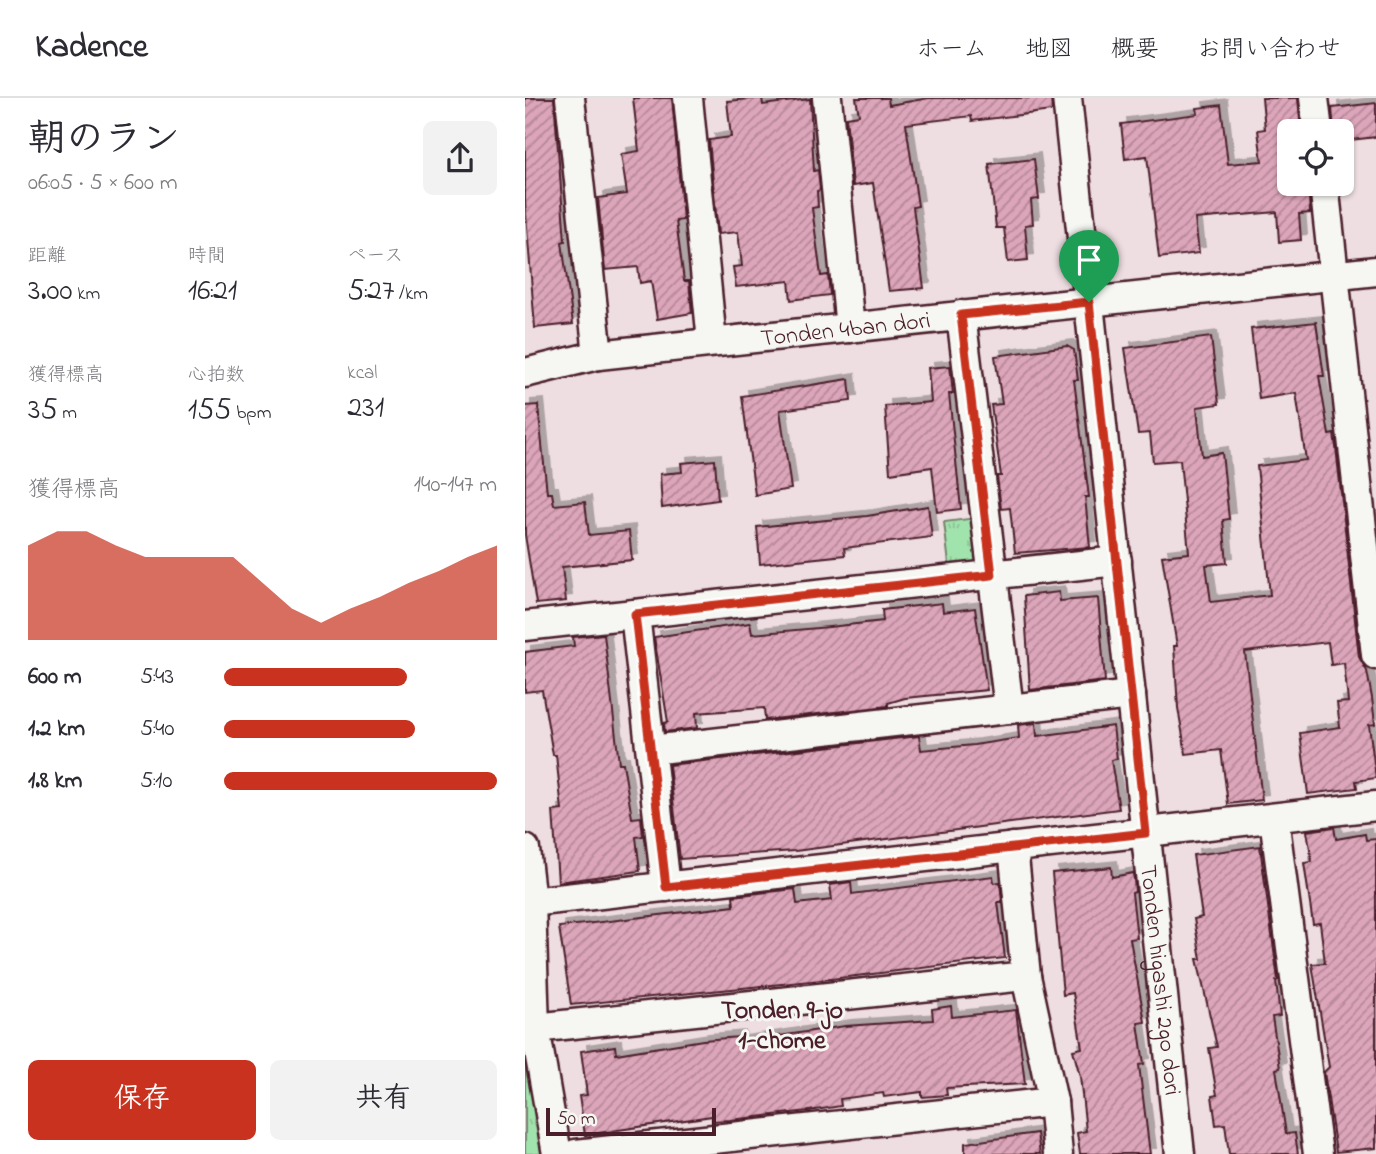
<!DOCTYPE html>
<html lang="ja">
<head>
<meta charset="utf-8">
<style>
	body { margin:0; font-family:"Indie Flower","Klee One",sans-serif; background:#f2f2f3; color:#2b2b33; height:100vh; display:flex; flex-direction:column; font-size:26px; white-space:nowrap }
	* { box-sizing:border-box; margin:0 }
	p { font-size:23px; color:#7c7c81 }
	.icon { flex:none; width:38px; height:38px; fill:none; stroke:currentColor; stroke-width:2; stroke-linecap:round; stroke-linejoin:round }
	.map { position:relative; flex:1; overflow:hidden }
	.details { display:flex; flex-direction:column; background:#fff; width:525px }
	.details>* { flex:none }
	.tools { position:absolute; left:752px; top:21px; display:grid; gap:14px }
	.tools a { display:grid; place-items:center; width:77px; height:77px; border-radius:10px; background:#fff; box-shadow:0 2px 5px #0004; font-size:35px }
	.scale { position:absolute; left:21px; bottom:18px; width:170px; box-sizing:border-box; padding-left:7px; border:4px solid #4a1f2b; border-top:0; font-size:19px; line-height:24px; white-space:nowrap; color:#4a1f2b; -webkit-text-stroke:5px #f6f6f2; paint-order:stroke }
	.pin { position:absolute; display:grid; place-items:center; width:60px; height:60px; color:#fff; margin:-72px -30px; border-radius:50% 50% 50% 0; rotate:-45deg; box-shadow:0 0 7px #0007 }
	.pin .icon { rotate:45deg }
	.round { display:grid; place-items:center; flex:none; width:74px; height:74px; border-radius:10px; background:#f2f2f3 }
	.head { display:flex; align-items:center; justify-content:space-between; height:119px; padding:0 28px }
	h1 { font-size:38px; font-weight:600; line-height:52px }
	.figures { display:grid; grid-template-columns:repeat(3,1fr); gap:10px; height:119px; padding:7px 28px }
	.figures div { display:grid; align-content:center }
	.figures b { font-size:30px; font-weight:600 }
	.figures small { font-size:19px; font-weight:400 }
	.figures p { font-size:19px }
	.chart { height:196px; padding:14px 28px }
	.chart p { display:flex; justify-content:space-between }
	.chart svg { width:100%; height:126px; margin-top:7px; fill:#c8321e; opacity:.7 }
	.button { display:flex; gap:14px; margin-top:auto; padding:14px 28px }
	.button a { flex:1; height:80px; border-radius:10px; background:#c8321e; color:#fff; font-size:28px; font-weight:600; line-height:80px; text-align:center }
	.button a+a { background:#f2f2f3; color:#2b2b33 }
	ul { padding:0 28px; list-style:none; font-size:23px }
	li { display:grid; grid-template-columns:112px 84px 1fr; align-items:center; height:52px }
	li i { height:18px; border-radius:9px; background:#c8321e }
	header { display:flex; align-items:center; gap:42px; box-sizing:border-box; height:98px; padding:0 35px; background:#fff; border-bottom:2px solid #e1e1e2 }
	header strong { font-size:33px }
	nav { display:flex; gap:38px; margin-inline-start:auto; font-size:24px }
	main { display:flex; flex:1; min-height:0 }
	.map>svg:first-child { display:block }
	.park { fill:url(#park-tufts); stroke:#76816c; stroke-width:2 }
	.building { fill:url(#building-hatch); stroke:#4a1f2b; stroke-width:2; filter:url(#shadow) }
	.lines { fill:none; stroke-linecap:round; stroke-linejoin:round }
	.minor-casing { stroke:#4a1f2b; stroke-width:33 }
	.minor { stroke:#f6f6f2; stroke-width:28 }
	.route-casing { stroke:#fff; stroke-width:14 }
	.route { stroke:#c8321e; stroke-width:9 }
	.labels { text-anchor:middle; stroke-width:6; stroke-linejoin:round; paint-order:stroke }
	.street-label { font-size:24px; fill:#4a1f2b; stroke:#f6f6f2 }
	.neighbourhood-label { font-size:26px; font-weight:bold; fill:#4a1f2b; stroke:#f6f6f2 }
</style>
</head>
<body>
<header>
<strong>Kadence</strong>
<nav><a>ホーム</a><a>地図</a><a>概要</a><a>お問い合わせ</a></nav>
</header>
<main>
<section class="details">
<div class="head"><div><h1>朝のラン</h1><p>06:05 · 5 × 600 m</p></div><a class="round"><svg class="icon" aria-label="share" viewBox="0 0 24 24"><path d="M12 15V3M7 8l5-5 5 5M5 13v7h14v-7"/></svg></a></div>
<div class="figures">
<div><p>距離</p><b>3.00<small> km</small></b></div>
<div><p>時間</p><b>16:21</b></div>
<div><p>ペース</p><b>5:27<small> /km</small></b></div>
</div>
<div class="figures">
<div><p>獲得標高</p><b>35<small> m</small></b></div>
<div><p>心拍数</p><b>155<small> bpm</small></b></div>
<div><p>kcal</p><b>231</b></div>
</div>
<div class="chart"><p><span>獲得標高</span>140–147 m</p>
<svg viewBox="0 0 160 44" preserveAspectRatio="none"><path d="M0 44V11L10 6L20 6L30 11L40 15L50 15L60 15L70 15L80 24L90 33L100 38L110 33L120 29L130 24L140 20L150 15L160 11V44z"/></svg>
</div>
<ul>
<li><b>600 m</b>5:43<i style="width:67%"></i></li>
<li><b>1.2 km</b>5:40<i style="width:70%"></i></li>
<li><b>1.8 km</b>5:10<i style="width:100%"></i></li>
</ul>
<div class="button"><a>保存</a><a>共有</a></div>
</section>
<div class="map">
<svg width="851" height="1056" viewBox="0 0 851 1056">
	<defs>
		<pattern id="park-tufts" width="24" height="20" patternUnits="userSpaceOnUse" patternTransform="scale(1.75)"><rect width="24" height="20" fill="#a1e3ad"/><path d="M3 7l-1-3M5 7V3M7 7l1-3M15 17l-1-3M17 17v-4M19 17l1-3" fill="none" stroke="#8cc295"/></pattern>
		<pattern id="building-hatch" width="6" height="6" patternUnits="userSpaceOnUse" patternTransform="scale(1.75)"><rect width="6" height="6" fill="#dca5b9"/><path d="M-1 1l2-2M0 6l6-6M5 7l2-2" fill="none" stroke="#b48697"/></pattern>
		<filter id="shadow"><feDropShadow dx="6" dy="-6" stdDeviation="0" flood-color="#0004"/></filter>
	</defs>
	<rect width="100%" height="100%" fill="#eedee1"/>
	<filter id="ink" filterUnits="userSpaceOnUse"><feTurbulence type="fractalNoise" baseFrequency=".0143" numOctaves="2"/><feDisplacementMap in="SourceGraphic" scale="14" xChannelSelector="R" yChannelSelector="G"/><feConvolveMatrix kernelMatrix="1 2 1 2 8 2 1 2 1" color-interpolation-filters="sRGB"/></filter>
	<g filter="url(#ink)">
		<!-- park -->
		<path class="park" d="M451,420L455,464L424,466L419,424Z
			M0,923L16,1056H0Z"/>
		<!-- building -->
		<path class="building" d="M0,0H29L40,143L37,144L48,226L10,230L0,103Z
			M108,0H147L158,122L151,123L159,183H164L167,215L132,221L126,183L115,185L113,169L80,172L73,100L102,96L96,56L114,53Z
			M237,0L238,7L285,1L289,73L293,72L295,92L292,93L293,109L287,110L296,178L303,177L305,197L266,202L264,183L211,189L208,169L217,168L213,134L193,136L184,42L206,39L202,3Z
			M331,0H363L364,7L404,0H526L527,13L447,23L446,18L381,26L393,108L388,109L399,190L364,193L348,85L328,88L321,19L334,17Z
			M737,0H773L776,33H765V86H783L785,115L774,116L776,142L754,144L752,114L670,121L674,155L634,160L622,58L600,61L596,26L673,16L672,10L696,7L703,66L737,63L733,32L740,31Z
			M851,5V39L817,43V33H809L807,10Z
			M509,61L514,101L506,102L508,126L500,127L503,162L483,164L479,130H471L464,66Z
			M791,224L799,278H794L804,337L809,336L811,349L834,559L842,573L847,600L850,626L844,627L851,680L831,683L832,690L783,696L775,635L815,629L812,605L823,604L819,565L806,567L803,544L720,554L737,702L703,706L696,652L661,656L653,610L649,548H652L637,458L664,455L655,362L628,364L625,335L613,336L600,250L686,239L694,306L672,309L677,358L697,355L704,421L698,422L702,465L681,467L686,504L745,497L732,368L781,362L771,295L734,301L726,231Z
			M542,248L549,252L553,282H549L564,399H560L565,449L490,455L485,410L476,411L472,378H476L466,307L477,306L470,258Z
			M425,268L428,296H424L436,411L412,414L407,369L365,375L360,308L406,304L403,270Z
			M324,281L326,303L255,312L266,391L230,397L217,298Z
			M13,307L22,395H27L29,407L60,404L64,437L104,433L107,462L37,469L41,503L11,506L0,437V308Z
			M190,362L193,402L137,410L135,376L157,374L156,365Z
			M403,408L407,439L319,450L320,457L235,466L232,429L342,418Z
			M534,494L535,503L573,500L580,583L505,592L499,498Z
			M417,505L418,514L450,510L462,592L380,600L363,605V608L240,622L239,610L171,615L172,630L140,634L139,625L143,624L129,539L225,525L227,536L304,529L358,523L357,512Z
			M79,536L94,665H98L107,720L116,719L118,738L111,739L115,773L33,784L28,713L37,712L31,657H28L17,592L0,594V554L49,548L48,539Z
			M511,625L512,638L588,628L592,661L586,662L594,711L270,753L155,761L144,667L394,638L396,652L449,647L494,640L493,627Z
			M809,729L811,741L840,736L841,742L851,741V1050L811,1054L799,974L804,969L787,866L800,865L795,825L788,826L779,765L787,764L782,733Z
			M735,748L753,882L751,883L755,918L747,919L755,970L751,971L761,1036L770,1035L773,1056H704L700,1026L691,1027L687,998L692,997L684,950L692,949L672,861H676L669,821L677,819L668,757Z
			M586,769L587,779L608,775L609,781L610,794L607,795L612,840L605,841L620,924L613,925L619,966L614,967L625,1056H555L552,1035L561,1033L555,978L548,952L557,950L548,895L538,897L527,775Z
			M468,778L469,785L475,784L477,804H473L480,860L306,881L46,907L34,829L209,808L208,798L270,791L272,806L307,802L305,787L326,784L327,796Z
			M426,908L427,919L491,912L500,986L421,990L422,997L397,999V994L359,999L358,995L315,1001L316,1008L284,1013L205,1022L187,1023V1018L60,1037L54,998L62,997L56,953L90,948L91,956L178,942L214,939L215,944L320,928L408,922L407,911Z
			M512,1035L515,1056H440V1045Z"/>
		<g class="lines">
			<!-- minor casing -->
			<g class="minor-casing">
				<g id="minor">
					<path d="M45,0L73,257"/>
					<path d="M163,0L187,244"/>
					<path d="M302,0L325,230"/>
					<path id="s1" d="M542,0L655,1056"/>
					<path d="M789,0L793,33"/>
					<path d="M799,86L851,557"/>
					<path d="M436,217L484,611"/>
					<path id="s2" d="M0,275L73,257L851,173"/>
					<path d="M110,516L141,789"/>
					<path d="M0,528L592,463"/>
					<path d="M126,652L606,597"/>
					<path d="M749,720L793,1056"/>
					<path d="M488,749L501,878L528,1004L533,1056"/>
					<path d="M0,751L6,804L10,930L32,1056"/>
					<path d="M6,804L851,708"/>
					<path d="M10,930L501,878"/>
					<path d="M51,1056L528,1004"/>
				</g>
			</g>
			<!-- minor -->
			<use href="#minor" class="minor"/>
		</g>
	</g>
	<g class="lines" filter="url(#ink)">
		<!-- route casing -->
		<g class="route-casing">
			<path id="route" d="M564,204L621,735L141,789L110,516L467,477L436,217Z"/>
		</g>
		<!-- route -->
		<use href="#route" class="route"/>
	</g>
	<g class="labels">
		<!-- street labels -->
		<g class="street-label">
			<text dy="8" stroke="none"><textPath href="#s2" startOffset="324">Tonden 4ban dori</textPath></text>
			<text dy="8" stroke="none"><textPath href="#s1" startOffset="887">Tonden higashi 2go dori</textPath></text>
		</g>
		<!-- neighbourhood labels -->
		<g class="neighbourhood-label">
			<text x="257" y="920">Tonden 9-jo<tspan x="257" dy="30">1-chome</tspan></text>
		</g>
	</g>
</svg>
<div class="tools">
<a><svg class="icon" aria-label="locate" viewBox="0 0 24 24"><circle cx="12" cy="12" r="6"/><path d="M12 2v4M12 18v4M2 12h4M18 12h4"/></svg></a>
</div>
<div class="scale">50 m</div>
<div class="pin" style="left:564px;top:204px;background:#1e9e55"><svg class="icon" aria-label="arrive" viewBox="0 0 24 24"><path d="M6 21V4h12l-3 4 3 4H6"/></svg></div>
</div>
</main>
</body>
</html>
